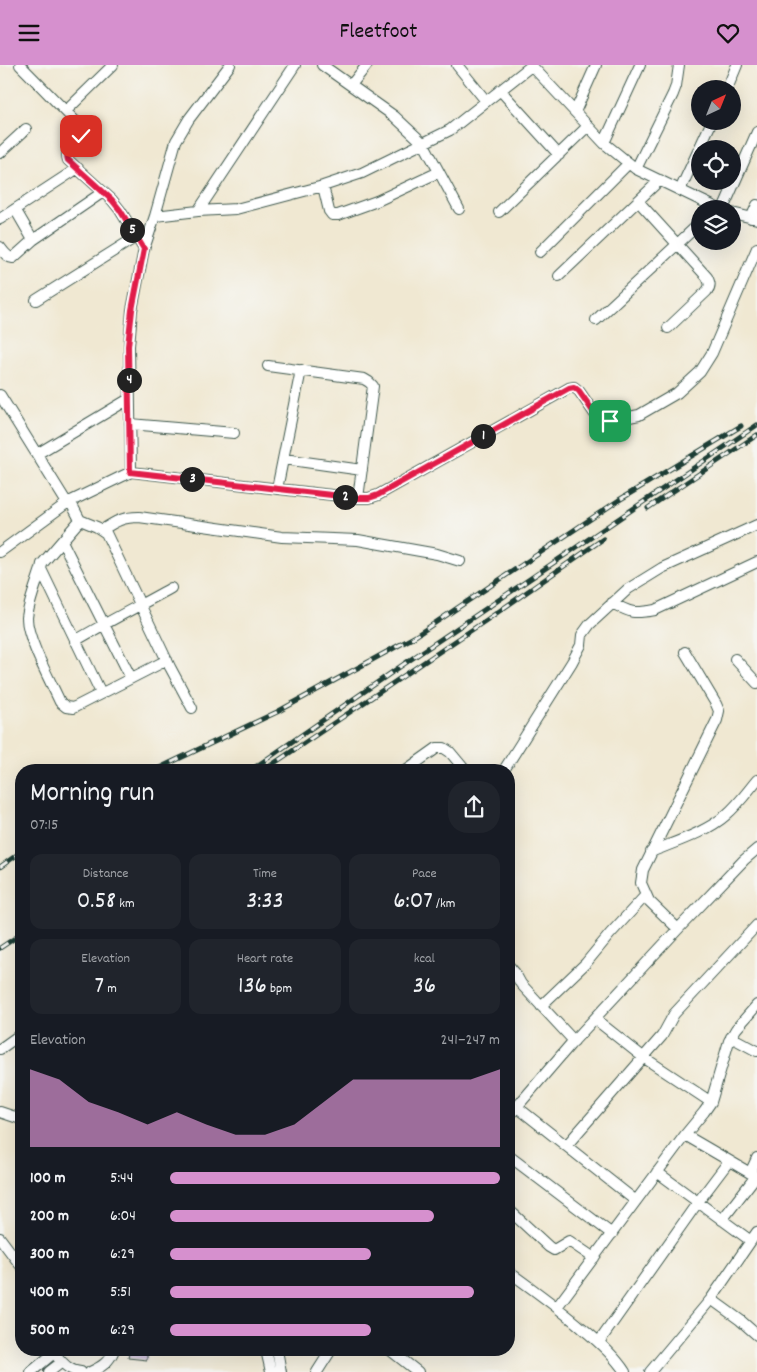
<!DOCTYPE html>
<html lang="en">
<head>
<meta charset="utf-8">
<style>
	body { margin:0; font-family:Dekko,sans-serif; background:#20242c; color:#f1f3f6; height:100vh; display:flex; flex-direction:column; font-size:19px; white-space:nowrap }
	* { box-sizing:border-box; margin:0 }
	p { font-size:16px; color:#9ea1a6 }
	.icon { flex:none; width:28px; height:28px; fill:none; stroke:currentColor; stroke-width:2; stroke-linecap:round; stroke-linejoin:round }
	.map { position:relative; flex:1; overflow:hidden }
	.drawer { position:absolute; left:15px; top:699px; width:500px; height:592px; display:flex; flex-direction:column; background:#171b24; border-radius:20px; box-shadow:0 5px 20px #0002 }
	.drawer>* { flex:none }
	.needle { width:32px; rotate:43deg }
	.fabs { position:absolute; left:691px; top:15px; display:grid; gap:10px }
	.fabs a { display:grid; place-items:center; width:50px; height:50px; border-radius:50%; background:#171b24; box-shadow:0 5px 20px #0002; font-size:25px }
	.pin { position:absolute; display:grid; place-items:center; width:42px; height:42px; color:#fff; margin:-21px; border-radius:10px; box-shadow:0 2px 8px #0006 }
	.km { position:absolute; width:25px; height:25px; margin:-12px; border-radius:50%; background:#222; color:#fff; font-size:14px; line-height:25px; text-align:center }
	.round { display:grid; place-items:center; flex:none; width:52px; height:52px; border-radius:20px; background:#20242c }
	.summary { display:flex; align-items:center; justify-content:space-between; height:85px; padding:0 15px }
	h1 { font-size:28px; font-weight:600; line-height:38px }
	.stats { display:grid; grid-template-columns:repeat(3,1fr); gap:8px; height:85px; padding:5px 15px }
	.stats div { display:grid; align-content:center; border-radius:12px; background:#20242c; text-align:center }
	.stats b { font-size:25px; font-weight:600 }
	.stats small { font-size:14px; font-weight:400 }
	.stats p { font-size:14px }
	.chart { height:140px; padding:10px 15px }
	.chart p { display:flex; justify-content:space-between }
	.chart svg { width:100%; height:90px; margin-top:5px; fill:#d690ce; opacity:.7 }
	ul { padding:0 15px; list-style:none; font-size:16px }
	li { display:grid; grid-template-columns:80px 60px 1fr; align-items:center; height:38px }
	li i { height:12px; border-radius:6px; background:#d690ce }
	header { display:flex; justify-content:space-between; align-items:center; height:65px; padding:0 15px; background:#d690ce; color:#111; font-size:22px; font-weight:600 }
	.map>svg:first-child { display:block }
	.building { fill:#b199cb }
	.lines { fill:none; stroke-linecap:round; stroke-linejoin:round }
	.minor-casing { stroke:#3e574c; stroke-width:12 }
	.minor { stroke:#fff; stroke-width:10 }
	.rail-casing { stroke:#1f3d34; stroke-width:5 }
	.rail { stroke:#f6f6f2; stroke-width:3; stroke-dasharray:9; stroke-linecap:butt }
	.route-casing { stroke:#fff; stroke-width:10 }
	.route { stroke:#e11d48; stroke-width:6 }
</style>
</head>
<body>
<header><svg class="icon" aria-label="menu" viewBox="0 0 24 24"><path d="M4 6h16M4 12h16M4 18h16"/></svg>Fleetfoot<svg class="icon" aria-label="heart" viewBox="0 0 24 24"><path d="M12 20l-8-8c-3-5 5-10 8-4 3-6 11-1 8 4z"/></svg></header>
<div class="map">
<svg width="757" height="1307" viewBox="0 0 757 1307">
	<rect width="100%" height="100%" fill="#f6f6f2"/>
	<filter id="ink" filterUnits="userSpaceOnUse"><feTurbulence type="fractalNoise" baseFrequency=".02" numOctaves="2"/><feDisplacementMap in="SourceGraphic" scale="10" xChannelSelector="R" yChannelSelector="G"/><feConvolveMatrix kernelMatrix="1 2 1 2 8 2 1 2 1" color-interpolation-filters="sRGB"/></filter>
	<filter id="wash" filterUnits="userSpaceOnUse"><feTurbulence type="fractalNoise" baseFrequency=".0096" numOctaves="4" result="noise"/><feDisplacementMap in="SourceGraphic" scale="20" xChannelSelector="R" yChannelSelector="G"/><feGaussianBlur stdDeviation="1.12" result="paint"/><feColorMatrix in="noise" values="0 0 0 0 0 0 0 0 0 0 0 0 0 0 0 0 0 1.4 0 .05"/><feComposite in="paint" operator="in"/></filter>
	<g filter="url(#wash)">
		<rect width="100%" height="100%" fill="#f0e8d2"/>
		<g id="blocks">
			<!-- building -->
			<path class="building" d="M130,1285H147V1295L128,1293Z"/>
		</g>
	</g>
	<g filter="url(#ink)">
		<use href="#blocks" fill-opacity="0" stroke="#3e574c" stroke-width="1"/>
		<g class="lines">
			<!-- minor casing -->
			<g class="minor-casing">
				<path id="minor" d="M20,0L80,61C80,64 81,67 81,70C80,81 63,79 68,95L112,135L120,145L144,184
					M322,0L394,51L424,79L459,144
					M457,0L486,36
					M531,0L604,78L636,104L719,144
					M351,20L367,0
					M727,24L737,0
					M500,25L559,90
					M66,46L113,0
					M575,47L596,0
					M604,78L640,0
					M0,88L26,64
					M636,104L673,29L676,21L679,0
					M323,121L329,146L332,150H338L377,136L439,107
					M680,125L712,56
					M638,136L707,212C710,218 711,221 707,226L668,263
					M15,144L33,175
					M723,144L757,67
					M198,146L295,0
					M499,147L588,61
					M732,148L757,154
					M155,151L176,76L189,54L230,0
					M751,153L757,140
					M0,154L78,103
					M0,182C4,187 6,192 13,193L33,175L103,127
					M540,187L629,98
					M559,211L660,115
					M36,235L136,172
					M596,255L700,158
					M268,301L364,314L369,317L373,321L358,433
					M0,330L67,438
					M130,359L234,368
					M37,389L129,334
					M284,394L362,405
					M131,407L358,433H369L378,430L569,323L574,322L579,326L595,349L610,356L639,350L677,328L700,307L712,288L757,183
					M277,424L301,305
					M70,436L80,455L97,462L106,468L170,602L192,643
					M80,455L42,499L41,504L101,628
					M102,465C116,456 123,452 139,452L282,472L358,475L437,489L460,496
					M62,476L131,613
					M0,487L67,438L131,407L129,281L132,245L144,184L155,151L198,146L236,144L323,121L362,108L450,65L531,1
					M41,504C37,517 28,540 27,553C27,574 51,617 60,637L66,642L73,643L167,595
					M612,538C631,548 633,549 655,545L757,497
					M75,576C107,557 139,541 171,523
					M735,594L757,618
					M406,705L437,683H444L450,687L465,705
					M504,705L572,597L581,580L582,570L590,559L628,524L662,503L757,460
					M651,787C675,777 707,767 726,750C738,740 747,727 757,715
					M678,864L649,836L641,818L643,805L717,655L719,646L716,639L685,587
					M509,901L515,908L521,919L574,976
					M541,941L586,898L610,869L646,830
					M595,954L643,992L711,1037
					M731,972L757,986
					M0,984L21,969
					M517,1042L636,1136
					M0,1047L21,1054
					M509,1051L570,980L678,864L744,795L757,784
					M685,1070L757,1112
					M566,1081L662,971L674,949L757,860
					M509,1091L612,1169
					M657,1107L751,1176
					M750,1108L757,1093
					M509,1145L549,1182L554,1185L569,1176L594,1193
					M722,1155L756,1111
					M0,1173L21,1201
					M509,1207C534,1225 559,1243 582,1263C598,1276 614,1290 625,1307
					M711,1234L740,1255L757,1270
					M557,1242L685,1070L704,1047L711,1037L729,976L736,964L757,940
					M599,1277L698,1137L729,1096
					M53,1285L54,1288C62,1297 68,1306 81,1307
					M266,1285L271,1307
					M277,1285L281,1307
					M390,1285L418,1307
					M31,1307L54,1288
					M49,1307L62,1297
					M90,1307C102,1302 109,1297 114,1285
					M317,1307L331,1285
					M650,1307L711,1234L757,1167"/>
			</g>
			<!-- minor -->
			<use href="#minor" class="minor"/>
			<!-- rail casing -->
			<g class="rail-casing">
				<path id="rail" d="M648,443L757,370
					M155,705L277,647L414,572L619,435L741,361
					M251,705L404,599L757,360
					M264,705L485,556L603,474
					M0,802L21,787
					M0,883L21,869"/>
			</g>
			<!-- rail -->
			<use href="#rail" class="rail"/>
		</g>
	</g>
	<g class="lines" filter="url(#ink)">
		<!-- route casing -->
		<g class="route-casing">
			<path id="route" d="M81,71C76,80 64,82 68,95L112,135L120,145L144,184L132,245L128,281L130,407L358,433H369L378,430L569,323L574,322L579,326L595,349L610,356"/>
		</g>
		<!-- route -->
		<use href="#route" class="route"/>
	</g>
</svg>
<div class="fabs">
<a><svg class="needle" viewBox="-14 -14 28 28"><path d="M0-13l5 13h-10z" fill="#e53935"/><path d="M0 13l5-13h-10z" fill="#9ea1a6"/></svg></a>
<a><svg class="icon" aria-label="locate" viewBox="0 0 24 24"><circle cx="12" cy="12" r="6"/><path d="M12 2v4M12 18v4M2 12h4M18 12h4"/></svg></a>
<a><svg class="icon" aria-label="layers" viewBox="0 0 24 24"><path d="M12 4l9 5-9 5-9-5zM3 14l9 5 9-5"/></svg></a>
</div>
<div class="pin" style="left:610px;top:356px;background:#1e9e55"><svg class="icon" aria-label="arrive" viewBox="0 0 24 24"><path d="M6 21V4h12l-3 4 3 4H6"/></svg></div>
<div class="pin" style="left:81px;top:71px;background:#d93025"><svg class="icon" aria-label="check" viewBox="0 0 24 24"><path d="M5 12l5 5 9-10"/></svg></div>
<b class="km" style="left:483px;top:371px">1</b>
<b class="km" style="left:345px;top:432px">2</b>
<b class="km" style="left:192px;top:414px">3</b>
<b class="km" style="left:129px;top:315px">4</b>
<b class="km" style="left:132px;top:165px">5</b>
<section class="drawer">
<div class="summary"><div><h1>Morning run</h1><p>07:15</p></div><a class="round"><svg class="icon" aria-label="share" viewBox="0 0 24 24"><path d="M12 15V3M7 8l5-5 5 5M5 13v7h14v-7"/></svg></a></div>
<div class="stats">
<div><p>Distance</p><b>0.58<small> km</small></b></div>
<div><p>Time</p><b>3:33</b></div>
<div><p>Pace</p><b>6:07<small> /km</small></b></div>
</div>
<div class="stats">
<div><p>Elevation</p><b>7<small> m</small></b></div>
<div><p>Heart rate</p><b>136<small> bpm</small></b></div>
<div><p>kcal</p><b>36</b></div>
</div>
<div class="chart"><p><span>Elevation</span>241–247 m</p>
<svg viewBox="0 0 160 44" preserveAspectRatio="none"><path d="M0 44V6L10 11L20 22L30 27L40 33L50 27L60 33L70 38L80 38L90 33L100 22L110 11L120 11L130 11L140 11L150 11L160 6V44z"/></svg>
</div>
<ul>
<li><b>100 m</b>5:44<i style="width:100%"></i></li>
<li><b>200 m</b>6:04<i style="width:80%"></i></li>
<li><b>300 m</b>6:29<i style="width:61%"></i></li>
<li><b>400 m</b>5:51<i style="width:92%"></i></li>
<li><b>500 m</b>6:29<i style="width:61%"></i></li>
</ul>
</section>
</div>
</body>
</html>
